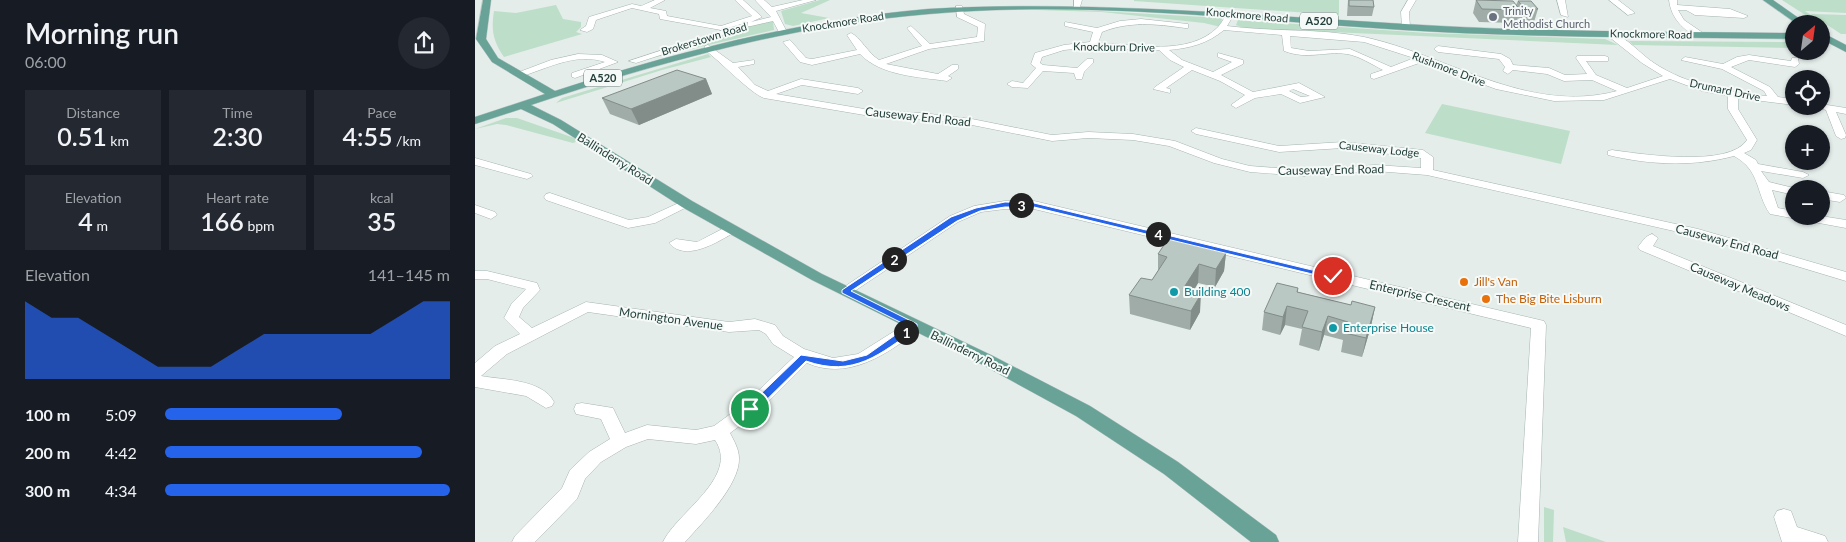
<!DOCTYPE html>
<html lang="en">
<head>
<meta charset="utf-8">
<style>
	body { margin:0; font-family:Lato,sans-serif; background:#242831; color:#f1f3f6; height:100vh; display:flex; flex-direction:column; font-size:19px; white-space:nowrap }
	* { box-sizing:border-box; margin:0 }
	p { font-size:16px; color:#9ea1a6 }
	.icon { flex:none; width:28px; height:28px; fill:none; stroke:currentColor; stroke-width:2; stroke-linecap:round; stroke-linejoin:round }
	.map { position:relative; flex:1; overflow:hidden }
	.sheet { display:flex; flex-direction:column; background:#171b24; width:475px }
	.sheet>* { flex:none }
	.needle { width:32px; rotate:29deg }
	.controls { position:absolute; left:1310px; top:15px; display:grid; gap:10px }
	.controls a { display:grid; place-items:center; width:45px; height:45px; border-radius:50%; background:#171b24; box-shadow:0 1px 4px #0004; font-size:25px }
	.pin { position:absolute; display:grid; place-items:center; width:42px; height:42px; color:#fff; margin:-21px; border:2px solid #fff; border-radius:50%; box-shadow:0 1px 5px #0007 }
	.km { position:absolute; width:25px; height:25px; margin:-12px; border-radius:50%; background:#222; color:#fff; font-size:14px; line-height:25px; text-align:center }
	.round { display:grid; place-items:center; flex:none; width:52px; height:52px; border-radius:26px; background:#242831 }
	.headline { display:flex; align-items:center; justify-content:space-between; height:85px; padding:0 25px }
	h1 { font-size:28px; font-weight:600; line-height:38px }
	.metrics { display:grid; grid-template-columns:repeat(3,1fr); gap:8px; height:85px; padding:5px 25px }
	.metrics div { display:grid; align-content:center; border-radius:0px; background:#242831; text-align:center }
	.metrics b { font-size:25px; font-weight:600 }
	.metrics small { font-size:14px; font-weight:400 }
	.metrics p { font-size:14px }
	.chart { height:140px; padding:10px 25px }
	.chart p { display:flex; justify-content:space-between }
	.chart svg { width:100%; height:90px; margin-top:5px; fill:#2563eb; opacity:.7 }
	ul { padding:0 25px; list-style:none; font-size:16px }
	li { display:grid; grid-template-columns:80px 60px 1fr; align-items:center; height:38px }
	li i { height:12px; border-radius:6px; background:#2563eb }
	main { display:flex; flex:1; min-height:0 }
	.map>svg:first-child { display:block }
	.green { fill:#bddec8 }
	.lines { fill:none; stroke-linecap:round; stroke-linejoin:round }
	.minor-casing { stroke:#a6b5b2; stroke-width:1 }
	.major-casing { stroke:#c1c9c8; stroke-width:1 }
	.minor { fill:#fff; fill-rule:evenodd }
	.major { fill:#69a398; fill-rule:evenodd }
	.wall { fill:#9faca8 }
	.shaded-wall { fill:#828c88 }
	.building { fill:#b9c8c3; stroke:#828c88 }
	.route { fill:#2563eb; stroke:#fff }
	.worship-dot { fill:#6b7280; stroke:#f5faf8; stroke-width:2 }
	.food-dot { fill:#e8710a; stroke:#f5faf8; stroke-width:2 }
	.culture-dot { fill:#0f9aa8; stroke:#f5faf8; stroke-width:2 }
	.labels { text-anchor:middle; stroke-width:4; stroke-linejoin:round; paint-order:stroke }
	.far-worship-label { font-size:11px; fill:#5b616d; stroke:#f5faf8; text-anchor:start }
	.far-street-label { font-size:11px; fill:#233f3a; stroke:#f5faf8 }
	.shield { fill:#f5faf8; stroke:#627773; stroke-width:1 }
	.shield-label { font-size:11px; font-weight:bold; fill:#233f3a }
	.street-label { font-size:12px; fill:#233f3a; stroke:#f5faf8 }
	.food-label { font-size:12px; fill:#c56008; stroke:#f5faf8; text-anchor:start }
	.culture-label { font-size:12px; fill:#0d838f; stroke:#f5faf8; text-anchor:start }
</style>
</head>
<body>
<main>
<section class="sheet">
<div class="headline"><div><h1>Morning run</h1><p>06:00</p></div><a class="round"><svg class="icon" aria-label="share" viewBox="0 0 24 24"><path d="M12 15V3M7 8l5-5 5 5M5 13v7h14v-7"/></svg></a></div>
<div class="metrics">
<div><p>Distance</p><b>0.51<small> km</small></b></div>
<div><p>Time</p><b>2:30</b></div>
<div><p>Pace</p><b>4:55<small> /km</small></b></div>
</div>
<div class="metrics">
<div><p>Elevation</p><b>4<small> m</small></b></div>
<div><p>Heart rate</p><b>166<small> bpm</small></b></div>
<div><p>kcal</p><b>35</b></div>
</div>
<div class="chart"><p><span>Elevation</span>141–145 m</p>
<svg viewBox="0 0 160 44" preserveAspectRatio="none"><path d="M0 44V6L10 14L20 14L30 22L40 30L50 38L60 38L70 38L80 30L90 22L100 22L110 22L120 22L130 22L140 14L150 6L160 6V44z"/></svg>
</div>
<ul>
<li><b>100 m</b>5:09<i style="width:62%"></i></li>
<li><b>200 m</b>4:42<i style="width:90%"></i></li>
<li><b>300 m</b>4:34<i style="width:100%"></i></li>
</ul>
</section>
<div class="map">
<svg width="1371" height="542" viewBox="0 0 1371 542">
	<rect width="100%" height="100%" fill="#e4edea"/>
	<!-- green -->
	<path class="green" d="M345,0H355L326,13L354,18L318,26L310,24L306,11Z
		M864,0V15L659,1V0Z
		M1307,0H1371V13L1330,11L1340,18H1335Z
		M81,5L88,19L106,22V27L101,32L107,34L29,57C18,41 16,30 19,11L41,13Z
		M587,9L747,18L746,27L729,23L627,12L562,10Z
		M1336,14L1371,15V34H1366Z
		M763,20L952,33L1130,39L1143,45L768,28L761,25Z
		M293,21L298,22L299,30L155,63Z
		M1154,41L1319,42V48L1158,45Z
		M233,54L236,57L187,70L81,103L87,98Z
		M967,104L1095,131L1086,164L950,133Z
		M31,118H42L105,140L98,143L31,125L22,124L0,129Z
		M1069,507L1079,510L1078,542H1069Z
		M1088,527L1131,542H1091Z"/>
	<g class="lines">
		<!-- minor casing -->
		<g class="minor-casing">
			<path id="minor" d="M180,0H190L175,8L191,11L192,16L246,26L277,16L260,0H268L287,17L276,22L296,17L280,0H289L297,7L328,0H341L301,11L312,32L308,34H305L298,21L276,26H273V22L246,30L185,19L184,14L157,8L121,20L118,29L112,32L105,30L111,26L114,17L157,4L166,6Z
				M599,0H607L605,7H599Z
				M933,0H941L934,12L935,27L931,29L927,27L926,12Z
				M1082,0H1090L1093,17L1086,15Z
				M1134,0H1143L1160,13L1153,15Z
				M1194,0H1202V5L1255,9L1273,16L1269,18L1220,15L1211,10H1203L1209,20L1228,33V37H1225C1208,31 1196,18 1194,0Z
				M481,6H487L489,14L510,24L509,41L454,49L411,64L463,74L477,65H483V69L473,76L477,78L472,81C444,77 406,76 385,54L337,65L325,62L308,42L315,40L331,58L337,59L382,50L372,35L376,33C385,37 393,53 404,60L447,46L432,28L436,26L455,44L502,37L503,27L482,17Z
				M753,11L760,13L752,26C797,32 844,28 889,37C973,55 1052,115 1142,91L1117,80L1089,81L1072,74L1038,70L1033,74L1028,71L1030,67L1024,59L963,52L959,49L963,46L1026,54L1035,59L1038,65L1074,68L1090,75L1112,74L1101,58L1102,56H1130L1133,57V61H1111L1121,75L1152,88L1188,76L1167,63L1133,36L1132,34L1136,32C1152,37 1165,54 1179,63C1212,85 1253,92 1292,96L1289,91L1247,69L1206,60L1210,57L1248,64L1262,57L1274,55L1316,61L1317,58H1323L1324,64L1320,67L1274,60L1256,67L1295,87L1303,97L1319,99V105L1263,98V109L1282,140L1276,150L1269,153L1281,160L1283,164L1328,172L1334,175L1328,178L1286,171L1294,182L1323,189H1319V195L1297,190L1303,208L1319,211V216H1346L1371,220V228L1295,214C1280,192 1286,171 1259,156C1218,167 1174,165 1133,155V151L1137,150C1166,154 1254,168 1272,140L1253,109V96L1227,91L1195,79L1129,100L1079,101L1021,89L947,62L899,79L896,78V74L908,70C896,64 884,56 872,54C849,51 833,60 809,51L807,35L749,30C732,44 715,48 694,50L707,60L738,72L757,62L743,57V53L768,60V64L746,75L778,92L824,83L850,97L825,103L806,94L780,98L761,108L756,105L770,95L745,81L717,70L691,88L695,89V93L678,89L680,87L709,67L695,60L684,50L609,48L589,50L567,57L565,63L568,65L602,68L612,59H618V63L609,72L607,79H601L599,73L568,71L553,88L537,87L532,84L537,81L548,83L561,68L556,64L560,53L589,45L615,42L618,32L590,26V22L622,28L645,21L666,19L713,24V28H710C681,24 654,21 627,32L623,43C659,44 714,57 743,27C747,23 750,16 753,11ZM815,36L889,42L939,58L916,67L875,49L834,51L816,48ZM818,89L835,96L826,97L814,91Z
				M252,29L259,31L161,63L154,61Z
				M233,45L258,63L279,60V64L263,67L280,85L293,91L326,79L383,88L388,91L383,94L327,85L301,94L401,111L447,113L497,119L577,135L613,132L658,134L700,141L747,159L775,166L829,170L900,165L946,168V158L868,148L804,152L721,134L716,131L721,128L804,146L868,142L948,150L958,157V170L1223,229L1371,272V281L1221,236L952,175L900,171L829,176L775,172L739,163L694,146L658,140L613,138L577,141L497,125L447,119L401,117L289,98C275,93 246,62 230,50V46Z
				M103,54L127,55L143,62L100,78L97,77V73L130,62C100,52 72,69 44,77L39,74L76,60Z
				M1346,104L1371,108V114L1361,112L1371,135L1370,138L1366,139L1361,136L1351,110L1337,106H1346Z
				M0,158L56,174L58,176L52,179L0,165Z
				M1346,191L1369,195L1371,198L1365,202L1346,199Z
				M75,193L154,220L173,217L208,201L212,200L218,204L180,223L153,228L71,200L69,197L71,194Z
				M530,201H559L1069,321L1071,325L1063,542H1043L1056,328L559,209H530L506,212L483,222L375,294L370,296L363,291L475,216L499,206Z
				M0,205L20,212L22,215L16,219L0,213Z
				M255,225L260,226L261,229L260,232C244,241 211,263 194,243L201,239L222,242Z
				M1177,234L1183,238L1178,246L1371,325V336L1165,250L1163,247C1167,242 1170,236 1177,234Z
				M0,271H12L62,283L65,290L48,308L44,317L57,328L111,302L254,322L280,319L300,325L308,336L329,349L358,358L383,354L434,322H444L447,326C442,334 430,340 423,345C395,364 364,377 332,363L281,414L255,433C259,441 264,449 264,458C265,485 227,523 210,542H188C202,512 265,477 240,440L221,444L173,439L151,447L126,462L110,479L102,499L60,542H37L40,536L87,488L95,470L114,452L135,439L126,419L101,414L99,409L101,404L107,403L138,408L150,433L172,425L221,430L239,426L269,404L319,357L298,344L291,334L284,330L254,332L113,312L32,354L6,376C28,380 67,379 79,402L77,406L71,408L51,396L0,387V363L20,346L45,334L29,318L37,303L51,289L12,279H0Z
				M1309,509L1316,511L1322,527L1350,536L1353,542H1307L1299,517L1302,511Z"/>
		</g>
		<!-- major casing -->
		<g class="major-casing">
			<path id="major" d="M8,0H16L11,39L23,58L80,91C201,52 326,20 453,9C611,0 772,15 930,24C1059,32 1189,32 1319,33V39C1189,37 1058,38 928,30C771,20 612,0 454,14C318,25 185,62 56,105L86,120L217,201L347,274L518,356L615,406L703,462L801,535L804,542H776L689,474L601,416L506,364L337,280L207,207L78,124L46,109L0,124V117L70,94L17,62L1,39Z
				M1288,0H1298L1332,24H1322Z
				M1346,32L1371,45V52L1346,39Z"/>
		</g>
		<!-- minor -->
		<use href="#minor" class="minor"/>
		<!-- major -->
		<use href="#major" class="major"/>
	</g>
	<!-- wall -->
	<path class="wall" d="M873,0H898L899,7L897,16H872Z
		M1001,0L1041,5L1043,1L1063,9L1059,22H1046L1043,18L1041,23L1004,22L998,13Z
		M231,79L237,94L164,125L135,114L127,98Z
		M751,253L749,271L740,287L723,283L718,292L725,312L715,330L655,314L654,295L677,280L683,271V254Z
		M823,288V292L876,305L900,307L896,326L887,357L866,352L868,340L849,335L844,351L824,345L827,329L810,325L805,335L787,330L789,312Z"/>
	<!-- shaded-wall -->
	<path class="shaded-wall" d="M231,79L237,94L164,125L156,109Z
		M751,253L749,271L740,287L741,269Z
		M724,264L723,283L708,308V289Z
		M726,294L725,312L715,330L716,311Z
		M812,306L810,325L805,335L808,317Z
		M900,307L896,326L887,357L891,338Z
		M853,316L849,335L844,351L847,332Z"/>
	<!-- building -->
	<path class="building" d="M874,0H898L899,7L874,6Z
		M1001,0L1038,1L1045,10L1007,9Z
		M1043,1H1056L1063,9H1050Z
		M202,70L231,79L156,109L127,98Z
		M693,239L751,253L741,269L724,264L708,289L726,294L716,311L654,295L666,278L677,280L692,257L683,254Z
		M802,283L823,288L822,292L876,305L877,301L900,307L891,338L870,333L873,322L853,316L847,332L827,327L833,311L812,306L808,317L789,312Z"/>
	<!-- route -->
	<path class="route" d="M530,202L559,203L862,276L858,279L559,207H530L505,211L482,221L376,291L442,324V328C405,354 379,378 331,361L279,412H272V407L326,355L368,361L392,355L433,326L367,293V290L476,217L501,208Z"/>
	<!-- markers -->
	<circle class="worship-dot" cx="1018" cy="17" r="5"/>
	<g class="food-dot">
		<circle cx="989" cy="282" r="5"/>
		<circle cx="1011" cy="299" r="5"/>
	</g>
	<g class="culture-dot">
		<circle cx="699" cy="292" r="5"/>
		<circle cx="858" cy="328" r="5"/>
	</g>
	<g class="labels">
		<!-- far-worship labels -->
		<g class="far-worship-label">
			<text x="1028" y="15">Trinity<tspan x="1028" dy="13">Methodist Church</tspan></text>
		</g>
		<!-- far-street labels -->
		<g class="far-street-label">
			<text transform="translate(772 15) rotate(5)" y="4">Knockmore Road</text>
			<text transform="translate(368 22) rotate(-9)" y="4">Knockmore Road</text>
			<text transform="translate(1176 34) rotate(1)" y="4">Knockmore Road</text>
			<text transform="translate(229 39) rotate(-17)" y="4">Brokerstown Road</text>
			<text transform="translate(639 47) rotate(1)" y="4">Knockburn Drive</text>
			<text transform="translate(974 69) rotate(21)" y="4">Rushmore Drive</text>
			<text transform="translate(1250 90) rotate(12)" y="4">Drumard Drive</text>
			<text transform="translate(904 149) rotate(6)" y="4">Causeway Lodge</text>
		</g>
		<!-- shield labels -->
		<g class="shield">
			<rect x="825" y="12.5" width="38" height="17" rx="4"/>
			<rect x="109" y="69.5" width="38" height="17" rx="4"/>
		</g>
		<g class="shield-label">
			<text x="844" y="25">A520</text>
			<text x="128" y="82">A520</text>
		</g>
		<!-- street labels -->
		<g class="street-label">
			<text transform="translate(443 117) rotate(6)" y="4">Causeway End Road</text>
			<text transform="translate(140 159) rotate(32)" y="4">Ballinderry Road</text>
			<text transform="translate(856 170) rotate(-1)" y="4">Causeway End Road</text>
			<text transform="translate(1252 242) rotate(15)" y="4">Causeway End Road</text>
			<text transform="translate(1265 287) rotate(23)" y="4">Causeway Meadows</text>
			<text transform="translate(945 296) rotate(13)" y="4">Enterprise Crescent</text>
			<text transform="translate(196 319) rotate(8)" y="4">Mornington Avenue</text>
			<text transform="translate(495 353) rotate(26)" y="4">Ballinderry Road</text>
		</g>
		<!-- food labels -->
		<g class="food-label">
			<text x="999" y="286">Jill's Van</text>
			<text x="1021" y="303">The Big Bite Lisburn</text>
		</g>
		<!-- culture labels -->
		<g class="culture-label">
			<text x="709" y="296">Building 400</text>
			<text x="868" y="332">Enterprise House</text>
		</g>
	</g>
</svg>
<div class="controls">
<a><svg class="needle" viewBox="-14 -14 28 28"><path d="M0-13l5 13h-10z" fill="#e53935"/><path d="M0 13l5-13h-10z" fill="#9ea1a6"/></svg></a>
<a><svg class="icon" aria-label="locate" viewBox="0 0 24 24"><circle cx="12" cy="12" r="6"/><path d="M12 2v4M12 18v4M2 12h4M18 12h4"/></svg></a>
<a>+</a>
<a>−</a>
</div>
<div class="pin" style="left:275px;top:409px;background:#1e9e55"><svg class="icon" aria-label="arrive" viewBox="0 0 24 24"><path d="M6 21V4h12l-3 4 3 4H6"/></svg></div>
<div class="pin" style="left:858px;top:276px;background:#d93025"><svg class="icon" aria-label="check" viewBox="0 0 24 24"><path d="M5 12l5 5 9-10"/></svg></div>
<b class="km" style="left:431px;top:332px">1</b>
<b class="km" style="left:419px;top:259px">2</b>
<b class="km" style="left:546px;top:205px">3</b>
<b class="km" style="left:683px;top:234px">4</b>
</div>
</main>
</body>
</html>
